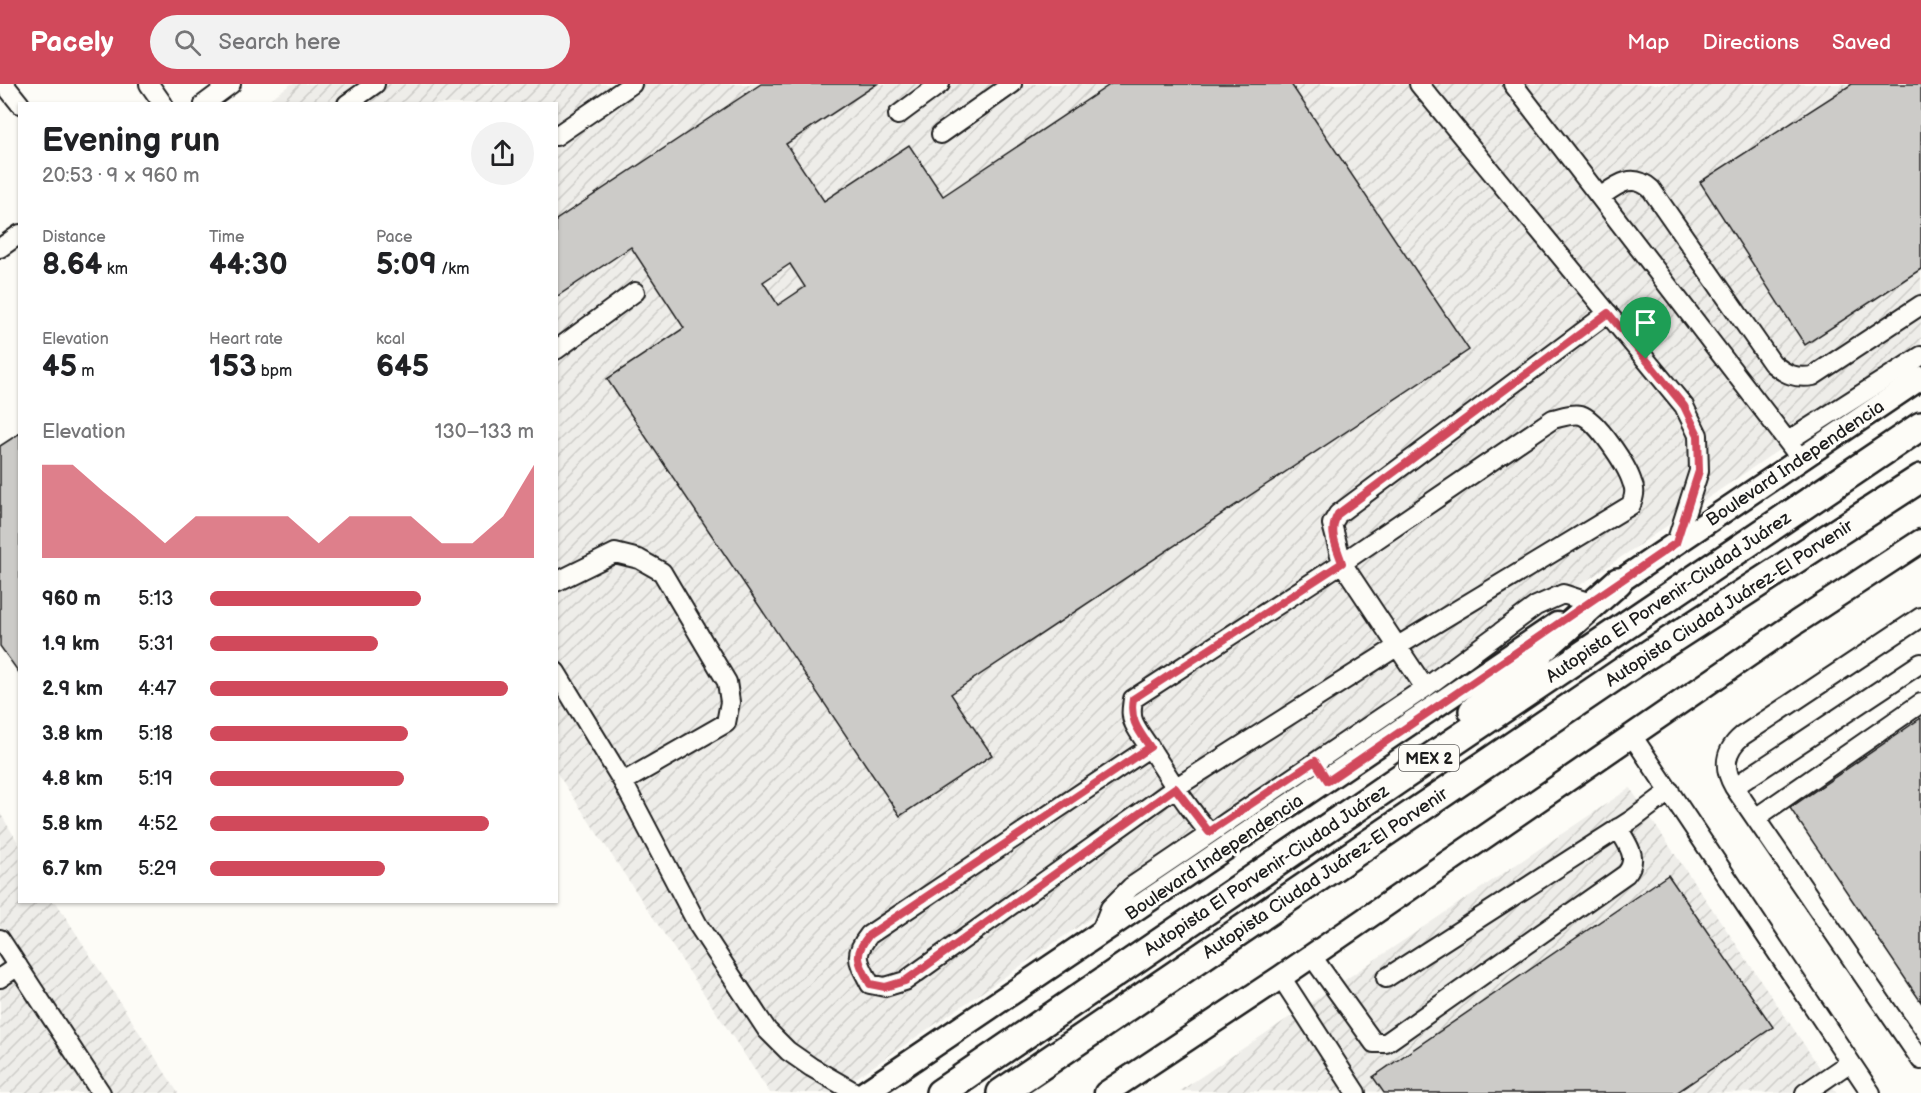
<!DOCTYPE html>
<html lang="en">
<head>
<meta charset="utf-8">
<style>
	body { margin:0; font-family:"Balsamiq Sans",sans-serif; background:#f2f2f2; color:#202124; height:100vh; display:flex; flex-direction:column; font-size:22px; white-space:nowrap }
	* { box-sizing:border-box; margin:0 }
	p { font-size:20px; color:#757577 }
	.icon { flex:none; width:33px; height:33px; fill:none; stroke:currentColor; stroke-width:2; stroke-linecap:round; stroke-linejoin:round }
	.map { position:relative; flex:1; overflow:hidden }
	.side { position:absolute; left:18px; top:18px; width:540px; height:801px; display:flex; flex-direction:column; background:#fff; border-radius:0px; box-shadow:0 2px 4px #0004 }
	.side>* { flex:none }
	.pin { position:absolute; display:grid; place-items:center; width:51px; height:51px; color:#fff; margin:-62px -26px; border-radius:50% 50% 50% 0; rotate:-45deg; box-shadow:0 0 6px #0007 }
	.pin .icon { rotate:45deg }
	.round { display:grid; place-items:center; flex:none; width:63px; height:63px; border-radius:32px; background:#f2f2f2 }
	.summary { display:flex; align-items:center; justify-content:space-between; height:102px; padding:0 24px }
	h1 { font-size:33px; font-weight:700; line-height:45px }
	.metrics { display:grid; grid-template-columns:repeat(3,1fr); gap:9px; height:102px; padding:6px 24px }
	.metrics div { display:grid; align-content:center }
	.metrics b { font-size:30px; font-weight:700 }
	.metrics small { font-size:16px; font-weight:400 }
	.metrics p { font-size:16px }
	.chart { height:168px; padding:12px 24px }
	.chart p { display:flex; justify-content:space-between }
	.chart svg { width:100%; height:108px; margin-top:6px; fill:#d1495b; opacity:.7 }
	ul { padding:0 24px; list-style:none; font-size:20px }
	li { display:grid; grid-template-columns:96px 72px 1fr; align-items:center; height:45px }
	li i { height:15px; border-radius:8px; background:#d1495b }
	header { display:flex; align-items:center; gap:36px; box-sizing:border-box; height:84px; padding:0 30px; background:#d1495b; color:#fff }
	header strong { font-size:28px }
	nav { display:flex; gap:33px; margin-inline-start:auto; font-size:21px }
	.search { width:420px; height:54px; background:#f2f2f2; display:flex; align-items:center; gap:15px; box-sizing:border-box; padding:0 21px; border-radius:33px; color:#757577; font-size:22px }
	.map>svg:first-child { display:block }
	.industrial { fill:url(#industrial-furrows) }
	.building { fill:#cccbc8; stroke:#1c1c1c; stroke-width:1.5; fill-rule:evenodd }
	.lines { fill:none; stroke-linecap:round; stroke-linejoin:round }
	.minor-casing { stroke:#1c1c1c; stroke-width:22 }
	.major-casing { stroke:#1c1c1c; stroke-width:27 }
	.highway-casing { stroke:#1c1c1c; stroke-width:32 }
	.minor { stroke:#fdfcf7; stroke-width:18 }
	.major { stroke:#fdfcf7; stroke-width:22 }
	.highway { stroke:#fdfcf7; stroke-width:27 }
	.route-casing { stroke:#fff; stroke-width:12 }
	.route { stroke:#d1495b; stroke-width:8 }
	.labels { text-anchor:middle; stroke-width:6; stroke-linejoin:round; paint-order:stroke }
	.shield { fill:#fdfcf7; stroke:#605f5e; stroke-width:1.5 }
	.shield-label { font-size:16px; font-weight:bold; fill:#1c1c1c }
	.street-label { font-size:18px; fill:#1c1c1c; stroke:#fdfcf7 }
</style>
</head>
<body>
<header>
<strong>Pacely</strong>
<div class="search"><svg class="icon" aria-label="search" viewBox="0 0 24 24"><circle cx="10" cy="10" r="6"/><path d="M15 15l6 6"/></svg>Search here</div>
<nav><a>Map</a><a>Directions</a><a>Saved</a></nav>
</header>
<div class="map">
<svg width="1921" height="1009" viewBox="0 0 1921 1009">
	<defs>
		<pattern id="industrial-furrows" width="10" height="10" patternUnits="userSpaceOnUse" patternTransform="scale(1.5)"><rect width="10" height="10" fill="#eeede9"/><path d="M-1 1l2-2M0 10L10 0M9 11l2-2" fill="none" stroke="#cccbc7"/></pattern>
	</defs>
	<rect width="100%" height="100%" fill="#fdfcf7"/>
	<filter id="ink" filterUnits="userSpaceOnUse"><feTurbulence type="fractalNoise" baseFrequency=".0167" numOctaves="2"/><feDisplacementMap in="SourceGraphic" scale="12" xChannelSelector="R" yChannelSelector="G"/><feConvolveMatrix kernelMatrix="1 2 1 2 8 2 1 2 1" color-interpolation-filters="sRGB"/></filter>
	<g filter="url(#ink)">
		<!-- industrial -->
		<path class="industrial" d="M291,0H1921V269L834,1009H770L557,689L556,20H263Z
			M1630,704L1837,1009L1180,1007Z
			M0,729L19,760L20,818H56L178,1009H0Z"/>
		<!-- building -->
		<path class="building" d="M761,0H877L786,60L824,117L909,61L943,112L1111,0H1291L1469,266L951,610L992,671L900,732L607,295L684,244L631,163L556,213V136ZM790,180L805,203L778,221L763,198Z
			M1852,0H1921V185L1805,261L1700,98Z
			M20,349V590L0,562V362Z
			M1921,634V918L1790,724Z
			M1668,791L1773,943L1676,1009H1384L1373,993Z"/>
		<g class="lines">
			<!-- minor casing -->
			<g class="minor-casing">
				<path id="minor" d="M4,0L20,20
					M149,0L163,20
					M1419,0L1684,322L1698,351L1699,387L1676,459
					M1513,0L1801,375
					M204,20L231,0
					M347,20L375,0
					M898,31L940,0
					M941,50L1012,0
					M556,52L632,0
					M1600,113C1617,101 1632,88 1651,105L1772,279C1785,290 1795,295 1813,292L1921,221
					M0,164L20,150
					M556,266L635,208
					M1788,357L1921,272
					M556,498L615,469L639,475L662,488L727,598L730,618L726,639L623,698
					M1921,533L1742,652C1724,667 1723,684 1734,703L1921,976
					M556,588L623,698L698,841L767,946L788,967L811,983L856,1009
					M1425,604L1342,479L1332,440L1338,430L1608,229
					M1633,653L1871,1009
					M1150,663L869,851C852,872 859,878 870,900L885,903L905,897L1175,704L1398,562L1631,421C1634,413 1636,406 1632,398C1627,382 1597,336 1581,331C1572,329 1562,333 1553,335L1342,479L1133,615C1132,623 1130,631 1134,639C1138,648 1146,658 1152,667C1170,695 1187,723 1209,748
					M1734,703L1921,579
					M1757,733L1921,619
					M1100,849L1110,824L1131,803L1425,604L1536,522L1563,510L1588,518
					M0,855L101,1009
					M1311,871L1374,959H1386L1626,790C1640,774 1627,760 1618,744
					M1281,893L1356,1009
					M0,894L18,882
					M1386,894L1633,735L1670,707
					M1805,1009L1849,979"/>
			</g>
			<!-- major casing -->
			<g class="major-casing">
				<path id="major" d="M1604,508L1921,294
					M864,1009L1557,540
					M1106,1009L1281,893L1797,538L1921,457"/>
			</g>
			<!-- highway casing -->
			<g class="highway-casing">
				<path id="highway" d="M1473,627L1618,498
					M940,1009L1396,697L1921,342
					M1001,1009L1629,583L1921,394"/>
			</g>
			<!-- minor -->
			<use href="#minor" class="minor"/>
			<!-- major -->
			<use href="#major" class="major"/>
			<!-- highway -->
			<use href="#highway" class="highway"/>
		</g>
	</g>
	<g class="lines" filter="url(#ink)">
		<!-- route casing -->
		<g class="route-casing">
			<path id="route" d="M1608,229L1684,322L1698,351L1699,387L1676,459L1328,697L1315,677L1209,748L1175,704L905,897L885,903L870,900C859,878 852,872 869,851L1150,663C1139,647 1129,636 1133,615L1342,479C1336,461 1328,447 1338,430Z"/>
		</g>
		<!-- route -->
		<use href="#route" class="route"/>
	</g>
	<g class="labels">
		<!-- shield labels -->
		<rect class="shield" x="1399" y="661" width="60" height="26" rx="4.5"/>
		<g class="shield-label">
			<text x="1429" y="680">MEX 2</text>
		</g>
		<!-- street labels -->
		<g class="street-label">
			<text transform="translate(1795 379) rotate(-34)" y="6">Boulevard Independencia</text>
			<text transform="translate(1668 513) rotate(-34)" y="6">Autopista El Porvenir-Ciudad Juárez</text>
			<text transform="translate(1729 519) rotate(-33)" y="6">Autopista Ciudad Juárez-El Porvenir</text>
			<text transform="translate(1214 773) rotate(-34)" y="6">Boulevard Independencia</text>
			<text transform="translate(1266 786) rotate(-34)" y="6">Autopista El Porvenir-Ciudad Juárez</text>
			<text transform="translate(1325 789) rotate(-34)" y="6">Autopista Ciudad Juárez-El Porvenir</text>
		</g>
	</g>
</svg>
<div class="pin" style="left:1646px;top:275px;background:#1e9e55"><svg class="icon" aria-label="arrive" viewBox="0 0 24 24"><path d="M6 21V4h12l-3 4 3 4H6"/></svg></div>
<section class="side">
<div class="summary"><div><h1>Evening run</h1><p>20:53 · 9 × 960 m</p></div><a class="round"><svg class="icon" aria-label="share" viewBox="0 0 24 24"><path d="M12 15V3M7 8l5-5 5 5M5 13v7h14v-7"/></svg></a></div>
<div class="metrics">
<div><p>Distance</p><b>8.64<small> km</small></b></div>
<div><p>Time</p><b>44:30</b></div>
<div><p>Pace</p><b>5:09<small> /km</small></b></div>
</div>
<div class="metrics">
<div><p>Elevation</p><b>45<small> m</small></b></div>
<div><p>Heart rate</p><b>153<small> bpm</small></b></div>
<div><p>kcal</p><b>645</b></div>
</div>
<div class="chart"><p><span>Elevation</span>130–133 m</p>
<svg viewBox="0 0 160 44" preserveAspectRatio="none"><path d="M0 44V6L10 6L20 17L30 27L40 38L50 27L60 27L70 27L80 27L90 38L100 27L110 27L120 27L130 38L140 38L150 27L160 6V44z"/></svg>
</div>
<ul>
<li><b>960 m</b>5:13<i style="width:65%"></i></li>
<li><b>1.9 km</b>5:31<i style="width:52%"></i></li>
<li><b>2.9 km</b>4:47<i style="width:92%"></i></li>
<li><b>3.8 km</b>5:18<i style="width:61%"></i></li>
<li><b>4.8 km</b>5:19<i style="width:60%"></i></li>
<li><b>5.8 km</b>4:52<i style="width:86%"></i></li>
<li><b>6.7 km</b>5:29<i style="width:54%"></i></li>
</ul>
</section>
</div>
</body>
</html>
